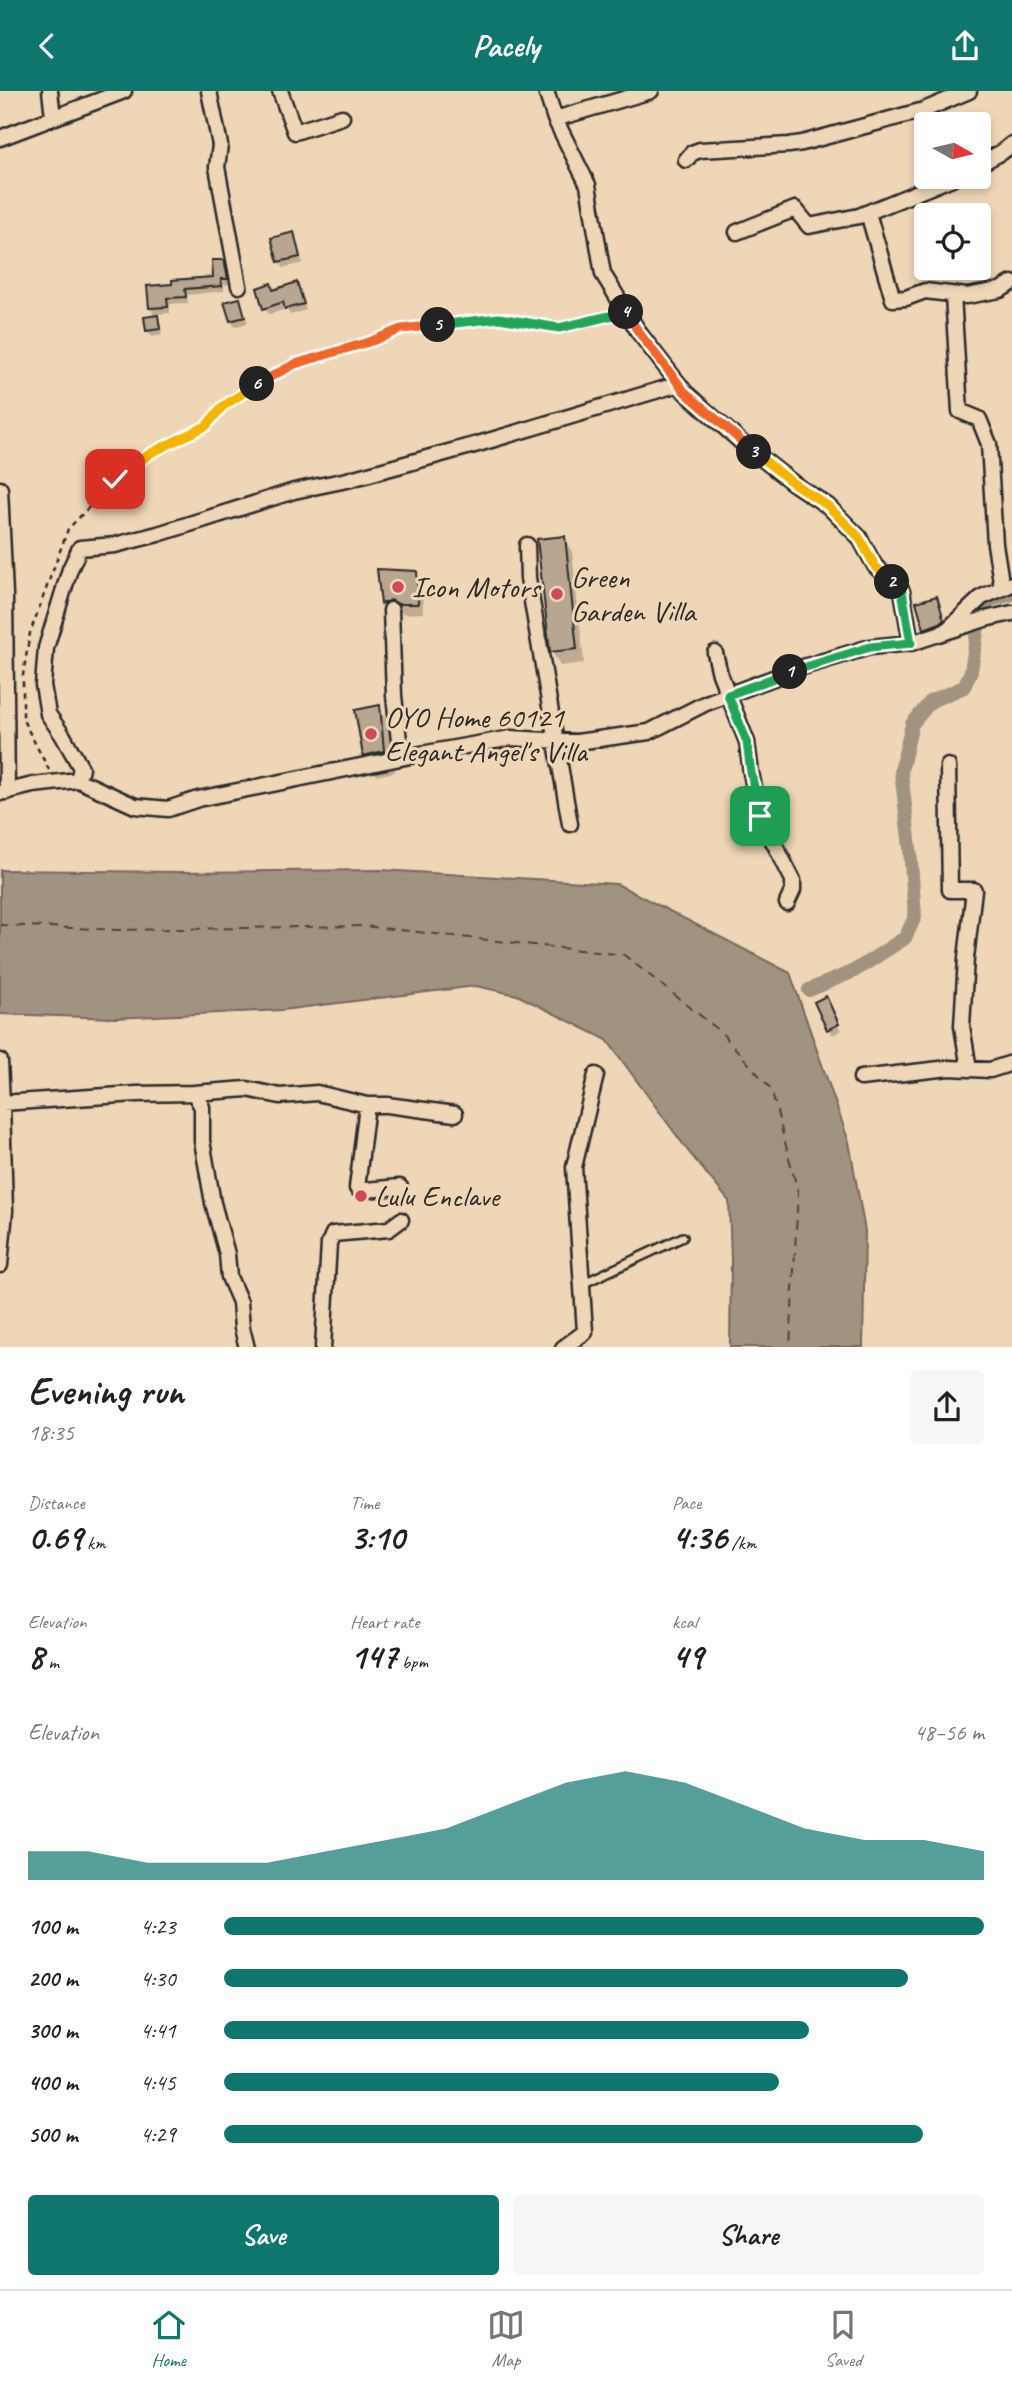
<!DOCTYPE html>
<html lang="en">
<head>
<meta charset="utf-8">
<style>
	body { margin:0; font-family:Caveat,sans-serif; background:#f6f6f6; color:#222; height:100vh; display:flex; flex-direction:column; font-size:26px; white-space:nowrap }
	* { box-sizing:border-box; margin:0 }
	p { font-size:23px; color:#767676 }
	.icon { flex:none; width:38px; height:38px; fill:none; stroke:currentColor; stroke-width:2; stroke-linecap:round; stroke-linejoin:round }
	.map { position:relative; height:1256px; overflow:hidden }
	.panel { display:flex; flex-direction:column; background:#fff; flex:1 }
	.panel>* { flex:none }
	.needle { width:46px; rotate:98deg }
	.fabs { position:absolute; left:914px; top:21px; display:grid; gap:14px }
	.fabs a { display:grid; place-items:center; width:77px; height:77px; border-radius:7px; background:#fff; box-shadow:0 4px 10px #0003; font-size:35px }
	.pin { position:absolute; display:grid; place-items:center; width:60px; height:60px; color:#fff; margin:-30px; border-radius:14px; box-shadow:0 4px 10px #0006 }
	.km { position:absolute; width:35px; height:35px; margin:-18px; border-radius:50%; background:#222; color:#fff; font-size:19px; line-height:35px; text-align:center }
	.round { display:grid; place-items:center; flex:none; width:74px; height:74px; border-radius:7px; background:#f6f6f6 }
	.head { display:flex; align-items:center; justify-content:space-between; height:119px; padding:0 28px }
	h1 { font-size:38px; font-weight:700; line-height:52px }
	.metrics { display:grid; grid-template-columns:repeat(3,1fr); gap:10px; height:119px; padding:7px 28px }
	.metrics div { display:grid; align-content:center }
	.metrics b { font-size:35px; font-weight:700 }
	.metrics small { font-size:19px; font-weight:400 }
	.metrics p { font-size:19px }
	.chart { height:196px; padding:14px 28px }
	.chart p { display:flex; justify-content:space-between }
	.chart svg { width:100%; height:126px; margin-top:7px; fill:#0f766e; opacity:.7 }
	.action { display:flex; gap:14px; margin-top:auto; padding:14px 28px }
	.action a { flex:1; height:80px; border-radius:7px; background:#0f766e; color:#fff; font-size:28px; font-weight:700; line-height:80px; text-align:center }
	.action a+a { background:#f6f6f6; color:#222 }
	ul { padding:0 28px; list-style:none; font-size:23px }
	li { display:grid; grid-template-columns:112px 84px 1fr; align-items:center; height:52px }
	li i { height:18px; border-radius:9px; background:#0f766e }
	header { display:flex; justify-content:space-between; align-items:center; height:91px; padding:0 28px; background:#0f766e; color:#fff; font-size:32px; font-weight:700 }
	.tabs { display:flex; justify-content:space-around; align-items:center; height:98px; border-top:2px solid #e0e0e0; background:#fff; font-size:19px; color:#767676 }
	.tabs a { display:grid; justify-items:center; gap:4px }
	.tabs .active { color:#0f766e }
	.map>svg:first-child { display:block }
	.water { fill:#a29380; stroke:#72695e; stroke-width:2 }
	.shadow { fill:#0003 }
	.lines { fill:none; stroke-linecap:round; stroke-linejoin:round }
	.canal { stroke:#a29380; stroke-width:14 }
	.ferry { stroke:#494540; stroke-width:2; stroke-dasharray:9 7; stroke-linecap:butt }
	.building { fill:#b9a690; stroke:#2b2b2b; stroke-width:2 }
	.lane-casing { stroke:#2b2b2b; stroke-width:12 }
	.street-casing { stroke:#2b2b2b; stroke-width:19 }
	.path { stroke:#2b2b2b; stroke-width:2.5; stroke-dasharray:5 5; stroke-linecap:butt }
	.lane { stroke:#efd6b7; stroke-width:7 }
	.street { stroke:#efd6b7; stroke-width:14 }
	.split-1-casing { stroke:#fff; stroke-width:14 }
	.split-2-casing { stroke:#fff; stroke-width:14 }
	.split-3-casing { stroke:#fff; stroke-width:14 }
	.split-4-casing { stroke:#fff; stroke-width:14 }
	.split-5-casing { stroke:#fff; stroke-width:14 }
	.split-6-casing { stroke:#fff; stroke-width:14 }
	.split-7-casing { stroke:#fff; stroke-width:14 }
	.split-1 { stroke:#22a559; stroke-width:9 }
	.split-2 { stroke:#22a559; stroke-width:9 }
	.split-3 { stroke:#f5b400; stroke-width:9 }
	.split-4 { stroke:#f0652b; stroke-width:9 }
	.split-5 { stroke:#22a559; stroke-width:9 }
	.split-6 { stroke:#f0652b; stroke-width:9 }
	.split-7 { stroke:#f5b400; stroke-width:9 }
	.poi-dot { fill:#d1495b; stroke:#efd6b7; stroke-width:2.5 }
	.labels { text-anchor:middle; stroke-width:6; stroke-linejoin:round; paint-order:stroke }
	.poi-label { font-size:30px; fill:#2b2b2b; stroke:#efd6b7; text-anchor:start }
</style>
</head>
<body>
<header><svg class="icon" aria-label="back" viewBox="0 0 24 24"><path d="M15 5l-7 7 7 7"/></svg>Pacely<svg class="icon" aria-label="share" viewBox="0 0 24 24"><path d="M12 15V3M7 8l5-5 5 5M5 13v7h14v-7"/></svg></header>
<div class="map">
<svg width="1012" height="1257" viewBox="0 0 1012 1257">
	<rect width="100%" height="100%" fill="#efd6b7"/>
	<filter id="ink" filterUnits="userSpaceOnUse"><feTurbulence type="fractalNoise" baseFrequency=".0143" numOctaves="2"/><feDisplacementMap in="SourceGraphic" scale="14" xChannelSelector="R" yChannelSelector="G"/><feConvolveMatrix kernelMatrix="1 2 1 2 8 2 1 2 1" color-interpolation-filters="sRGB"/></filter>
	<g filter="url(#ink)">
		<!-- water -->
		<path class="water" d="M0,779L180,781L381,779L617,793L790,882L849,1051L865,1140L863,1256H730L731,1169L729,1110L688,1060L607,949L517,904L476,895L282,919L115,927L0,923Z"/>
		<!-- shadow -->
		<path class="shadow" d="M293,143L303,172L283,177L273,148Z
			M223,170L227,177L230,193L224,194V200L187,204L188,212L170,213V222L155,223L160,232L162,244L152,246L148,239L155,226L150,217L149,197L214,188Z
			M297,193L306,219L290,224L287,218L269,223L265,217Z
			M239,209L248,232L235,236L231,230Z
			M564,447L572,461L584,572L560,575L552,561Z
			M379,480L416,482L422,492L423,522L405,523L398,519L388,523L383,513Z
			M937,507L946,536L929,543L925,537Z
			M379,616L391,637L395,681L377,685L364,664Z
			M829,914L841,940L832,944L829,938Z"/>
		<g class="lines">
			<!-- canal -->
			<path class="canal" d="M809,899L854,880L905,847L915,826L910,757L901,680L912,633L931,610L964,596L971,580L980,522L990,509L1012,503"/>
			<!-- ferry -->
			<path class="ferry" d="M0,834L120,839L363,835L624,864L720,940L771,998L798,1101L790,1257"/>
		</g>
		<!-- building -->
		<path class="building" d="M294,141L300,166L278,171L271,147Z
			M212,169H224L228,188H221L222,195L185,198L186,206L167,207L168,216L149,217L147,195L172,193V189L213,186Z
			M297,191L304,213L285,218L283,211L263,218L257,197L271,192L273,199Z
			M240,207L245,226L230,230L224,211Z
			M158,224L160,238L146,240L144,226Z
			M565,445L577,558L550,561L537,448Z
			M377,478L417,480L418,513H398L391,509L381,513Z
			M937,505L944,529L940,532L924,538L916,511Z
			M380,614L384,660L363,665L355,619Z
			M826,905L839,933L827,939L814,911Z"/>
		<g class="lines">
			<!-- lane casing -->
			<g class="lane-casing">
				<path id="lane" d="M582,1193L683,1146"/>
			</g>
			<!-- street casing -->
			<g class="street-casing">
				<path id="street" d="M50,0L53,26
					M209,0L220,54L217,76L239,195
					M280,0L295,41L342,26
					M546,0L555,28L588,94L603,183L640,243L685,301L741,351L793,392L828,415L859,446L875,475L902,500L911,552L985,528L1012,522
					M555,28L651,0
					M0,47L124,0
					M686,69L692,62L700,59L789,54L802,52L924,19L969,0
					M978,74L1002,61L1012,53
					M868,122L893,208L906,207L925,200L967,205L1000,199L1012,192
					M737,141L795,118L809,135L859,125L955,86
					M953,204L960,320L979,328L989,353L995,453L1002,497
					M0,398L5,503L7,701
					M527,454L528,487L570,733
					M391,519L394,605L401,667
					M948,538L982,506L1012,493
					M715,562L720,583L747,651L751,682L760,725L793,789V799L787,812
					M948,675L950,799H974L966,867L962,935L969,978
					M78,689L81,677L63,645L48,623L43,594L46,557L70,478L80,457L115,454L158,443L294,400L347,389L478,353L679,293
					M0,702L33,694L78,689L135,715L168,718L198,708L415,664L511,647L577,651L649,641L706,612L803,576L870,556L911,552
					M0,970L2,1012
					M861,987L949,977L990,979L1012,972
					M367,1014L357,1097L365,1099L400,1096
					M0,1174L5,1120L2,1012L136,1003L194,1002
					M247,1257L242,1237L240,1211L229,1186L227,1163L213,1112L202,1050V1016L194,1002L247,998L280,1005L317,1002L367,1014H387L455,1023
					M323,1257L329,1152L333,1143L389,1138L401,1129
					M563,1257L585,1241L574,1076L596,984"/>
			</g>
			<!-- path -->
			<path class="path" d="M49,679L23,629V584L30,542L68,438L115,389L151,362L206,335L222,316L267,287L295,273L372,251L401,238L499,227L559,237L615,224"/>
			<!-- lane -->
			<use href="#lane" class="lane"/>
			<!-- street -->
			<use href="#street" class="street"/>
		</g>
	</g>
	<g class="lines" filter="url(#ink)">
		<!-- split-1 casing -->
		<g class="split-1-casing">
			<path id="split-1" d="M760,725L751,682L747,651L728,604L790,581"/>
		</g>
		<!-- split-2 casing -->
		<g class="split-2-casing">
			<path id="split-2" d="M790,581L870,556L911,552L902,500L892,491"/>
		</g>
		<!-- split-3 casing -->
		<g class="split-3-casing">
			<path id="split-3" d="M754,361L793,392L828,415L859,446L875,475L892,491"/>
		</g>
		<!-- split-4 casing -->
		<g class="split-4-casing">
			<path id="split-4" d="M626,221L640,243L685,301L754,361"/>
		</g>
		<!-- split-5 casing -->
		<g class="split-5-casing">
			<path id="split-5" d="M438,234L499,227L559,237L626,221"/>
		</g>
		<!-- split-6 casing -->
		<g class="split-6-casing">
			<path id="split-6" d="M257,293L295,273L372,250L401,238L438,234"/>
		</g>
		<!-- split-7 casing -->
		<g class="split-7-casing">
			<path id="split-7" d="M115,388L151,362L206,335L222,316L257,293"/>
		</g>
		<!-- split-1 -->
		<use href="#split-1" class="split-1"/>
		<!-- split-2 -->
		<use href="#split-2" class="split-2"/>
		<!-- split-3 -->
		<use href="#split-3" class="split-3"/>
		<!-- split-4 -->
		<use href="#split-4" class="split-4"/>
		<!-- split-5 -->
		<use href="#split-5" class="split-5"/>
		<!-- split-6 -->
		<use href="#split-6" class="split-6"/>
		<!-- split-7 -->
		<use href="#split-7" class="split-7"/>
	</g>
	<!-- markers -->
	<g class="poi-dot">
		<circle cx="398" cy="496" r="7"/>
		<circle cx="557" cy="503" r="7"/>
		<circle cx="371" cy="643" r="7"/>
		<circle cx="361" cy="1105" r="7"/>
	</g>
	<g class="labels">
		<!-- poi labels -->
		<g class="poi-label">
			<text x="571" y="496">Green<tspan x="571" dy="34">Garden Villa</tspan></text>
			<text x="412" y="506">Icon Motors</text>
			<text x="385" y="636">OYO Home 60121<tspan x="385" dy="34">Elegant Angel's Villa</tspan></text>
			<text x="375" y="1115">Lulu Enclave</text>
		</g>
	</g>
</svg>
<div class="fabs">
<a><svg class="needle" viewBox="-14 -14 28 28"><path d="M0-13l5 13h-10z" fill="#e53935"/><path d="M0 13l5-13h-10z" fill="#767676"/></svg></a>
<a><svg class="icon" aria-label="locate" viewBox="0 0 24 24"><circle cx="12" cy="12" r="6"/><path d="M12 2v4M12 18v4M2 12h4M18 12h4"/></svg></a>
</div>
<div class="pin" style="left:760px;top:725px;background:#1e9e55"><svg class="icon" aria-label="arrive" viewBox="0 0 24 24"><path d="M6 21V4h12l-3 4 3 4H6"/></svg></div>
<div class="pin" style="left:115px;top:388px;background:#d93025"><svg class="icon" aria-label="check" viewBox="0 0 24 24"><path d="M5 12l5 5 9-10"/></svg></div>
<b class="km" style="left:790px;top:581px">1</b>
<b class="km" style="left:892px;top:491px">2</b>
<b class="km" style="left:754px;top:361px">3</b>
<b class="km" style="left:626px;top:221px">4</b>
<b class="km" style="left:438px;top:234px">5</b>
<b class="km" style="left:257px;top:293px">6</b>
</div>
<section class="panel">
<div class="head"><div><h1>Evening run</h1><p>18:35</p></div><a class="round"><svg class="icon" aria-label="share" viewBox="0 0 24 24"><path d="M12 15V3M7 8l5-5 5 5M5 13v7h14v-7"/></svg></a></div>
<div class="metrics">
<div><p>Distance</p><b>0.69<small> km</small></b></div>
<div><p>Time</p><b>3:10</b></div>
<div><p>Pace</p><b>4:36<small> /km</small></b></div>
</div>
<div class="metrics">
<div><p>Elevation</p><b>8<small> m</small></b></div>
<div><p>Heart rate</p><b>147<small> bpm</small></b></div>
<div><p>kcal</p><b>49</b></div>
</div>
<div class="chart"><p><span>Elevation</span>48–56 m</p>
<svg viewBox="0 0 160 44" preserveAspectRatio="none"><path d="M0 44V34L10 34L20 38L30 38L40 38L50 34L60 30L70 26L80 18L90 10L100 6L110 10L120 18L130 26L140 30L150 30L160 34V44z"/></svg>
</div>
<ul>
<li><b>100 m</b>4:23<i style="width:100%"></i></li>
<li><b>200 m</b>4:30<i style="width:90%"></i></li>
<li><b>300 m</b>4:41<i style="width:77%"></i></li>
<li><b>400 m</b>4:45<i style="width:73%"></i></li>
<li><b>500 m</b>4:29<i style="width:92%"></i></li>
</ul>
<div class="action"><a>Save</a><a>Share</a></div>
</section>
<nav class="tabs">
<a class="active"><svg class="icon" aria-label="home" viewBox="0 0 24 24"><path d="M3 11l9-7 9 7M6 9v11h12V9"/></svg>Home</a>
<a><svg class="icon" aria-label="map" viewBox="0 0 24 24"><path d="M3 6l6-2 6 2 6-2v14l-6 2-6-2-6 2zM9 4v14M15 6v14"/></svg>Map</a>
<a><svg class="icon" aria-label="saved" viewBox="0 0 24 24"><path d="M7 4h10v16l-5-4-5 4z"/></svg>Saved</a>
</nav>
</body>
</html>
